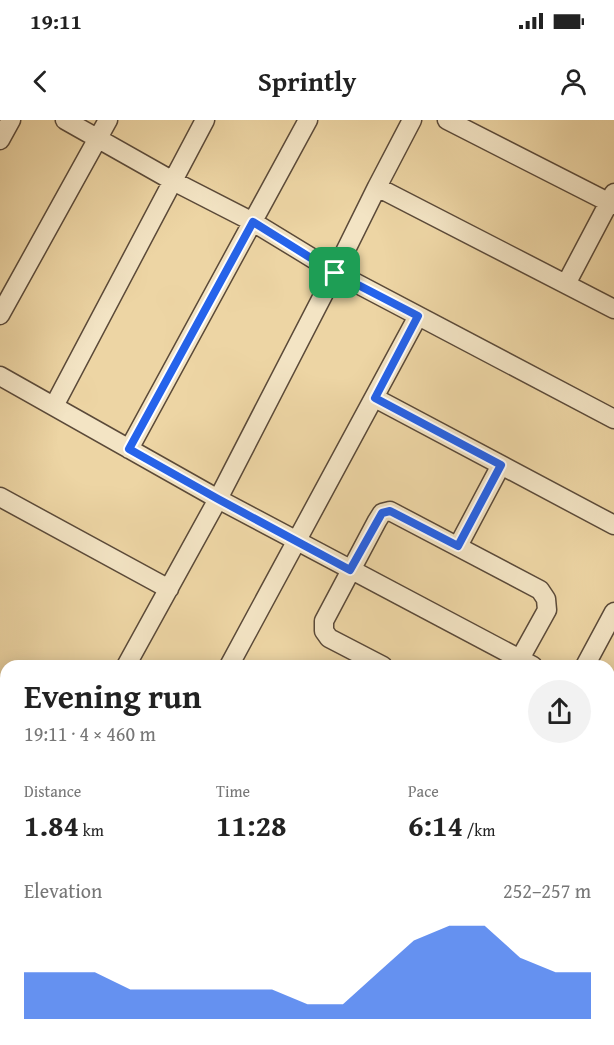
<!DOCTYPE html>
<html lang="en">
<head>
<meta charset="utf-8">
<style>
	body { margin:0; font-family:"Gentium Book Plus",serif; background:#f2f2f2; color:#222; height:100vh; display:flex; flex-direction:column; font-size:22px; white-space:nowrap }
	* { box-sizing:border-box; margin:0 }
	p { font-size:20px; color:#767676 }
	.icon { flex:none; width:33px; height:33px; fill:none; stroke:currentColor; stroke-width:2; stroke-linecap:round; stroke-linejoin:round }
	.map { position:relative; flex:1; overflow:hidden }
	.side { position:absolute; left:0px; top:540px; width:615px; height:386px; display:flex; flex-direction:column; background:#fff; border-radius:18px 18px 0 0; box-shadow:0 3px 15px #0003 }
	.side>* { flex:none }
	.pin { position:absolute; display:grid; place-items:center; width:51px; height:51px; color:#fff; margin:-26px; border-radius:12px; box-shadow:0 3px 9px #0006 }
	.round { display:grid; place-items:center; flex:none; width:63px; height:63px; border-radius:32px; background:#f2f2f2 }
	.summary { display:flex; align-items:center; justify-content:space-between; height:102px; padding:0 24px }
	h1 { font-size:33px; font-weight:700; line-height:45px }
	.metrics { display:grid; grid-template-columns:repeat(3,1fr); gap:9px; height:102px; padding:6px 24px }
	.metrics div { display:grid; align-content:center }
	.metrics b { font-size:30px; font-weight:700 }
	.metrics small { font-size:16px; font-weight:400 }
	.metrics p { font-size:16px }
	.chart { height:168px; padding:12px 24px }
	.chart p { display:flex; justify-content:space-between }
	.chart svg { width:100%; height:108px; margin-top:6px; fill:#2563eb; opacity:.7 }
	.status { display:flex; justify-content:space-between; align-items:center; height:42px; padding:0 30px; background:#fff; direction:ltr }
	.status svg { height:16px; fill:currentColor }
	header { display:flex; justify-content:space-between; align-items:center; height:78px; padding:0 24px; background:#fff; font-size:27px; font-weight:700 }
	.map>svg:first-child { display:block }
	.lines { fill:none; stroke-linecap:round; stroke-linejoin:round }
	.street-casing { stroke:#5b4a39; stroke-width:21 }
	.street { stroke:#f3e4c4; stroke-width:18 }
	.route-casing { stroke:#fff; stroke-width:12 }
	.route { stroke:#2563eb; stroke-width:8 }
</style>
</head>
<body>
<div class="status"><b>19:11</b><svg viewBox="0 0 49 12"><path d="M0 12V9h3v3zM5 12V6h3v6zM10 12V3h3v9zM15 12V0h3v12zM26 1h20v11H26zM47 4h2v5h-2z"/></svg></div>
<header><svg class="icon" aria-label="back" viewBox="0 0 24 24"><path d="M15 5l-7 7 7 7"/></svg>Sprintly<svg class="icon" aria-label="person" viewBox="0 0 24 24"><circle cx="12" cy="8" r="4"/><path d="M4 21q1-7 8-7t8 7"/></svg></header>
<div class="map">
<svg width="614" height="925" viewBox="0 0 614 925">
	<rect width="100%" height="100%" fill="#edd5a4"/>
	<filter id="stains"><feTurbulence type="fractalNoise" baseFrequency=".00333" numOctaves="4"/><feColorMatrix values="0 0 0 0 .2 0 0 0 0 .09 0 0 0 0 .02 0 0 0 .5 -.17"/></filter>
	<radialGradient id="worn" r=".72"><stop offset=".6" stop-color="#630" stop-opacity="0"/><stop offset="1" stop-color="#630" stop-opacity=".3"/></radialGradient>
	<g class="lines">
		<!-- street casing -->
		<g class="street-casing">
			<path id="street" d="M65,0L173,61L253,102L335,152L614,299
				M447,0L614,85
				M0,20L11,0
				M377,67L614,189
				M566,164L614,73
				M0,195L108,0
				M0,256L218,379L533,546
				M375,278L614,405
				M54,286L205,0
				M129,329L308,0
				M0,377L169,469
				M458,426L501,345
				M126,546L218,379L335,152L377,67L412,0
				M229,546L418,196
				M383,546L329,518L324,511V501L377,401L382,393L390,391L540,470L546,479L547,490L516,546
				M585,546L614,492
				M609,586L614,589
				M0,617L6,620
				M609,677L614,668
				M0,779L6,768
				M609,853L614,844
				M0,888L6,892
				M56,920L65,925
				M256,920L266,925
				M385,920L396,925
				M25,925L28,920
				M188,925L191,920
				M313,925L316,920
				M475,925L478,920
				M571,925L574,920"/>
		</g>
		<!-- street -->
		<use href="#street" class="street"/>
	</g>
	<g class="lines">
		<!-- route casing -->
		<g class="route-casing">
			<path id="route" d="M253,102L335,153L418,196L375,278L501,345L458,426L390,391L382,393L350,450L218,379L129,329Z"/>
		</g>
		<!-- route -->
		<use href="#route" class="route"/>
	</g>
	<rect width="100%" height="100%" filter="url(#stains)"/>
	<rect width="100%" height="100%" fill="url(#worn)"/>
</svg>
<div class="pin" style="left:335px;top:153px;background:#1e9e55"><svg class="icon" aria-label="arrive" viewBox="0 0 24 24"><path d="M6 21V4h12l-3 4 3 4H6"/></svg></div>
<section class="side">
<div class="summary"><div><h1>Evening run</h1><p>19:11 · 4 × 460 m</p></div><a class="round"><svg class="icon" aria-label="share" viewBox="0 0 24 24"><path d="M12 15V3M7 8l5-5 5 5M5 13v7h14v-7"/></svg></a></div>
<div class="metrics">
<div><p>Distance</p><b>1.84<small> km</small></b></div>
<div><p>Time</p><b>11:28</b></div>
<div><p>Pace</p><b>6:14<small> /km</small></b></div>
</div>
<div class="chart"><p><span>Elevation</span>252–257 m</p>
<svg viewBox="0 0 160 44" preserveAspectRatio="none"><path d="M0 44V25L10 25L20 25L30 32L40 32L50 32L60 32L70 32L80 38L90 38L100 25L110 12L120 6L130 6L140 19L150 25L160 25V44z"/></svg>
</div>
</section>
</div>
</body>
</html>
